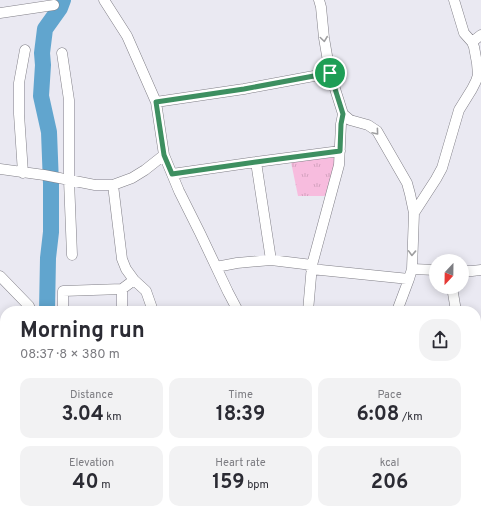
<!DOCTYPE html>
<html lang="en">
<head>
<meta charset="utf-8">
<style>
	body { margin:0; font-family:Overpass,sans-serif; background:#f2f2f3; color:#2b2b33; height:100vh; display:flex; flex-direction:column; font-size:15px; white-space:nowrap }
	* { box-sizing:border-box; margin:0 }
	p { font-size:13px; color:#7c7c81 }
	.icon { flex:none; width:22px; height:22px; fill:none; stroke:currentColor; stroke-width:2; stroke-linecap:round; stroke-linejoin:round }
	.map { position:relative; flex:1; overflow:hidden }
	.details { position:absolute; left:0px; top:306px; width:481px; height:212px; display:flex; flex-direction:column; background:#fff; border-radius:16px 16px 0 0; box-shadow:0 2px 10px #0003 }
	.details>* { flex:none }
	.needle { width:26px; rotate:202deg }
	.buttons { position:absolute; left:429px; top:254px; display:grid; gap:8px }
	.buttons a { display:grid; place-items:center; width:40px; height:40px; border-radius:50%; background:#fff; box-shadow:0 2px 10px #0003; font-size:20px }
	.pin { position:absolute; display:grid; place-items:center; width:34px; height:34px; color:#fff; margin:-17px; border:2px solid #fff; border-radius:50%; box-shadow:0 1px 4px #0007 }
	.round { display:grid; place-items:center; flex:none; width:42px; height:42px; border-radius:16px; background:#f2f2f3 }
	.overview { display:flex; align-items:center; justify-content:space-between; height:68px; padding:0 20px }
	h1 { font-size:22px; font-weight:700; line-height:30px }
	.figures { display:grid; grid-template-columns:repeat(3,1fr); gap:6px; height:68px; padding:4px 20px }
	.figures div { display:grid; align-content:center; border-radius:10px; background:#f2f2f3; text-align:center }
	.figures b { font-size:20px; font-weight:700 }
	.figures small { font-size:11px; font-weight:400 }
	.figures p { font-size:11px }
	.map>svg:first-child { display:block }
	.park { fill:url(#park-tufts) }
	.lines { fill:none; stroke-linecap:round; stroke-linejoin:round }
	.river { stroke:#61a5ce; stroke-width:16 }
	.minor-casing { stroke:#807f87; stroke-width:11 }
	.tertiary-casing { stroke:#807f87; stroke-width:13 }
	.minor { stroke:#fff; stroke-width:10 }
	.tertiary { stroke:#fff; stroke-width:12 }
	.oneway { stroke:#9e9ea0 }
	.route-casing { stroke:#fff; stroke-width:8 }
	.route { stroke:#3d8f60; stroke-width:5 }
</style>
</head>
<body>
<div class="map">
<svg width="481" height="518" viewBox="0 0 481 518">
	<defs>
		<pattern id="park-tufts" width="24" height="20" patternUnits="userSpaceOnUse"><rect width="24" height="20" fill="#f7bcde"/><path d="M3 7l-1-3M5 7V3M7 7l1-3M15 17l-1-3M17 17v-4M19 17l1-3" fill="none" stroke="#d4a2bf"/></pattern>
	</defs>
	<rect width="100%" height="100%" fill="#eae9f2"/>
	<!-- park -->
	<path class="park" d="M337,157L328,196H298L291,162Z"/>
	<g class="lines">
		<!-- river -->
		<path class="river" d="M47,311L48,258L51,232V184L49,132L41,96L43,65L42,53L45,29L60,8L63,0
			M129,518L131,513"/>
		<!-- minor casing -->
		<g class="minor-casing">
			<path id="minor" d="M104,0L127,36L156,102L164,155L179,191L200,233L228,292L238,311
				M0,13L54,5
				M472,42L481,35
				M62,53L69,100V180L72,255
				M156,102L244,89L330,73
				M343,114L350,120L368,125L377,131L407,183L410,194L414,213L412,269L409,279L397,311
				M256,162L271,260
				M0,169L44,175L95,185H113L132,178L145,170L164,155
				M23,173L19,114V83L25,50
				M172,174L256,162L340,151
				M113,185L122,259L126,269L134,280L146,291L153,311
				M414,213L436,179L442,168L459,110L472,89L476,81L478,75L477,63L474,47L472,42L464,33L454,0
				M216,267L237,263L271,260L312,265
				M311,269L409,279
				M412,269L436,270
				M462,271H472L481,270
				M0,276L29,306L31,311
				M452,287L456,311
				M63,311V291L122,289L134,280
				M122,311V289
				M308,311L312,265L339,165L341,124L343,114L330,73L324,38L321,7L319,0
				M0,359H5
				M476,389L481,408
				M476,423L481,422
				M0,432L5,433
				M388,513L389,518
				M33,518L35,513
				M88,518L89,513"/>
		</g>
		<!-- tertiary casing -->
		<g class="tertiary-casing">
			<path id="tertiary" d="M473,518L481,517"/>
		</g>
		<!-- minor -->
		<use href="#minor" class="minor"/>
		<!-- tertiary -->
		<use href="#tertiary" class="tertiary"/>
	</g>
	<!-- one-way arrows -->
	<defs><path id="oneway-chevron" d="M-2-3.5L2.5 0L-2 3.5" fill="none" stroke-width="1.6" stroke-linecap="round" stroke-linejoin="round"/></defs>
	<g class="oneway">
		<use href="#oneway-chevron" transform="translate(324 39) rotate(82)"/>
		<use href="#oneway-chevron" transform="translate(376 132) rotate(50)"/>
		<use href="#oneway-chevron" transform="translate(412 253) rotate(92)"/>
	</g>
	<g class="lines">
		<!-- route casing -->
		<g class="route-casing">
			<path id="route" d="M330,73L343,114L341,124L340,151L256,162L172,174L164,155L156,102L244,89Z"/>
		</g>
		<!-- route -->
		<use href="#route" class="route"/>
	</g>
</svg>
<div class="buttons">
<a><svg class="needle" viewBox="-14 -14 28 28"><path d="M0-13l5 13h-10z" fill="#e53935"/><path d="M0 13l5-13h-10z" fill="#7c7c81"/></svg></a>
</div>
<div class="pin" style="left:330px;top:73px;background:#1e9e55"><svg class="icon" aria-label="arrive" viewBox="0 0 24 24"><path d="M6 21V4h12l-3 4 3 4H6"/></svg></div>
<section class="details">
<div class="overview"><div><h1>Morning run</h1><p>08:37 · 8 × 380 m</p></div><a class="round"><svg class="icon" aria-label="share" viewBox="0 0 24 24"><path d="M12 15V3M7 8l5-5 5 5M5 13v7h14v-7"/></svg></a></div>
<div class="figures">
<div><p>Distance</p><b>3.04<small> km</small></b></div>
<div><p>Time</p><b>18:39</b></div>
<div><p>Pace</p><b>6:08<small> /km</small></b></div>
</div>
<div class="figures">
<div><p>Elevation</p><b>40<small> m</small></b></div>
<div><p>Heart rate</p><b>159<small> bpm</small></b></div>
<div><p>kcal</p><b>206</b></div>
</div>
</section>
</div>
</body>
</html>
